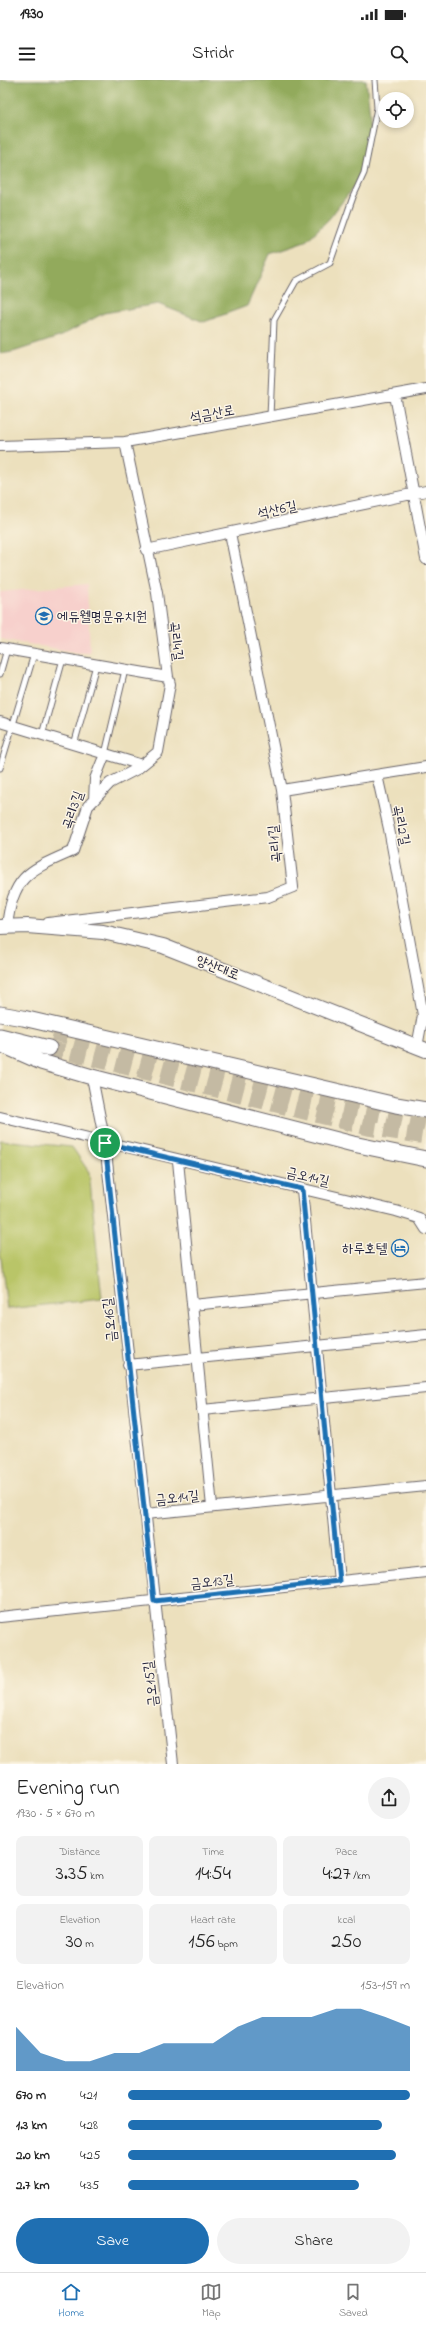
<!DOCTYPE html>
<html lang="en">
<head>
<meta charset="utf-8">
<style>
	body { margin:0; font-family:"Indie Flower","Poor Story",sans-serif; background:#f2f2f2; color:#222; height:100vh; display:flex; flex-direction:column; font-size:15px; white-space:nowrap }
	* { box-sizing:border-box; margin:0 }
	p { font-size:13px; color:#767676 }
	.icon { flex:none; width:22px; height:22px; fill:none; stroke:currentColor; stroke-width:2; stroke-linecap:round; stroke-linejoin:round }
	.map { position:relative; height:1684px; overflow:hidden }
	.panel { display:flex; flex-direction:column; background:#fff; flex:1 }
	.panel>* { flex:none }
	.tools { position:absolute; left:378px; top:12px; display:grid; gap:8px }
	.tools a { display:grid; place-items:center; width:36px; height:36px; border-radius:50%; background:#fff; box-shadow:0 2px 6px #0003; font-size:20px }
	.pin { position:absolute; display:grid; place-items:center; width:34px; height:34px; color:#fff; margin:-17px; border:2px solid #fff; border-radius:50%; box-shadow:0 1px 4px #0007 }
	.round { display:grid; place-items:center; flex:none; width:42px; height:42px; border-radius:21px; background:#f2f2f2 }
	.overview { display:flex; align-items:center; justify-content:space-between; height:68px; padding:0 16px }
	h1 { font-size:22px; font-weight:600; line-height:30px }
	.stats { display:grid; grid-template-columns:repeat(3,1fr); gap:6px; height:68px; padding:4px 16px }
	.stats div { display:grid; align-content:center; border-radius:8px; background:#f2f2f2; text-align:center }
	.stats b { font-size:20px; font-weight:600 }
	.stats small { font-size:11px; font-weight:400 }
	.stats p { font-size:11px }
	.chart { height:112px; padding:8px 16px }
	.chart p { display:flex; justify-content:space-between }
	.chart svg { width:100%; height:72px; margin-top:4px; fill:#1f6fb2; opacity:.7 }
	.action { display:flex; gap:8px; margin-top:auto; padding:8px 16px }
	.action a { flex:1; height:46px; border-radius:24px; background:#1f6fb2; color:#fff; font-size:16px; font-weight:600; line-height:46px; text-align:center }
	.action a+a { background:#f2f2f2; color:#222 }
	ul { padding:0 16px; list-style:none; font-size:13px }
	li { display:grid; grid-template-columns:64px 48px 1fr; align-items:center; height:30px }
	li i { height:10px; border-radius:5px; background:#1f6fb2 }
	.status { display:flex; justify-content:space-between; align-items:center; height:28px; padding:0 20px; background:#fff; direction:ltr }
	.status svg { height:11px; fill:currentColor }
	header { display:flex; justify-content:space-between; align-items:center; height:52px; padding:0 16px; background:#fff; font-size:18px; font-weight:600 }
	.dock { display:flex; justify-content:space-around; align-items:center; height:56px; border-top:1px solid #e0e0e0; background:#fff; font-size:11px; color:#767676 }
	.dock a { display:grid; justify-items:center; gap:2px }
	.dock .on { color:#1f6fb2 }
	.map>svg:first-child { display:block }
	.built { fill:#f7d0cc }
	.green { fill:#b9c567; stroke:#6e7451 }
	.forest { fill:#92aa5c; stroke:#5a664c }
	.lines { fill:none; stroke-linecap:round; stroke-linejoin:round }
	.primary-tunnel { stroke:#c4baa3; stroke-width:15; stroke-dasharray:15 8; stroke-linecap:butt }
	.lane-casing { stroke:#696468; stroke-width:7 }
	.street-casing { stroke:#696468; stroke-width:12 }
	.secondary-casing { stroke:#696468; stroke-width:16 }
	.primary-casing { stroke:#696468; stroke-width:17 }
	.lane { stroke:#fff; stroke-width:5 }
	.street { stroke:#fff; stroke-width:10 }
	.secondary { stroke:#fff; stroke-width:14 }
	.primary { stroke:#fff; stroke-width:15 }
	.route-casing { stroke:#fff; stroke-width:8 }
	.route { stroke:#1f6fb2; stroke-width:5 }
	.labels { text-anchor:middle; stroke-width:3; stroke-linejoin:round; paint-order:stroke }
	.street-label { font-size:14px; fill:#22223b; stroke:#fcf5e5 }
	.poi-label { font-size:14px; fill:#22223b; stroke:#fcf5e5; text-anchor:start }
</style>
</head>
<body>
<div class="status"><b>19:30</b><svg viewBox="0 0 49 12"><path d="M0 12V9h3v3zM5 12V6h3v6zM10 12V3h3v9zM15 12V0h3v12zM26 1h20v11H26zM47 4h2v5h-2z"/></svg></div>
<header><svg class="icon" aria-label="menu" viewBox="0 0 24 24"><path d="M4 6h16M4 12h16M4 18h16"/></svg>Stridr<svg class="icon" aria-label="search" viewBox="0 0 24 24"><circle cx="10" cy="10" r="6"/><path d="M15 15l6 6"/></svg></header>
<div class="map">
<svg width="426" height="1684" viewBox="0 0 426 1684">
	<rect width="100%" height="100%" fill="#fcf5e5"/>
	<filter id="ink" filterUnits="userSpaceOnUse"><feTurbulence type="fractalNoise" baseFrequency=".025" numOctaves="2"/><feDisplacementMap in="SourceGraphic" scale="8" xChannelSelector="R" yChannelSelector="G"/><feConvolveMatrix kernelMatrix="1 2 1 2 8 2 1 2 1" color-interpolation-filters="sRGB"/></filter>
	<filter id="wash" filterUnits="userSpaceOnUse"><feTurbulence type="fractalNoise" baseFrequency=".012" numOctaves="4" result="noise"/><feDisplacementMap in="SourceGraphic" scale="16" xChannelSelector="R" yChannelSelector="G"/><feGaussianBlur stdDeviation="0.9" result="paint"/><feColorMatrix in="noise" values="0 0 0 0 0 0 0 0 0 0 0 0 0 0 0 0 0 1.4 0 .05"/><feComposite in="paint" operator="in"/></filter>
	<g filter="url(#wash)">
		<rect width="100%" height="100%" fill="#ece0bd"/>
		<!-- built -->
		<path class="built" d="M87,504L90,572L80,573L0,559V512Z"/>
		<!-- green -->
		<path class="green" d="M0,1060L72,1067L89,1092L102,1219L7,1229L0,1170Z"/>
		<!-- forest -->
		<path class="forest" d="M0,0H366L370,34L366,74L356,104L329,139L305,162L270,174L247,226L204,242L158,224L104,233L59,257L13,272L0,274Z"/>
	</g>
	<g filter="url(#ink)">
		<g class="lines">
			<!-- primary-tunnel -->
			<path class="primary-tunnel" d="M53,953L309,1021L426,1044
				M49,968L368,1048L426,1057"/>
			<!-- lane casing -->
			<g class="lane-casing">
				<path id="lane" d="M270,337L274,240L296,201L330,183L353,117L364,93L377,28L375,0
					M0,594L7,569
					M42,655L63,579
					M74,665L96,585
					M105,674L125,590
					M0,688L34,574"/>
			</g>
			<!-- street casing -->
			<g class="street-casing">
				<path id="street" d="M395,315L426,479
					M0,366L125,362L426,309
					M146,470L426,411
					M0,568L168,597
					M0,642L142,685
					M377,695L389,749L423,935L417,967
					M282,710L426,687
					M94,720L95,699L105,674
					M48,843L268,817L293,807L282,710L230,453
					M7,847C12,795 30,790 73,771L88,726L110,703L137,689L158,672L170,604L168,597L157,513L125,362
					M92,997L105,1063L173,1684
					M0,1037L396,1131L419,1138L426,1149
					M178,1081L212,1427
					M302,1109L339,1501
					M192,1225L426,1202
					M128,1285L426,1255
					M202,1330L426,1308
					M145,1434L426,1406
					M0,1537L426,1492"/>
			</g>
			<!-- secondary casing -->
			<g class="secondary-casing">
				<path id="secondary" d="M0,847L27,846L103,852L163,866L426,970"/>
			</g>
			<!-- primary casing -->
			<g class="primary-casing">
				<path id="primary" d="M0,934L23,938L396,1025L426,1030
					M0,956L49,968
					M0,964L41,982L92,997L353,1064L426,1079"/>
			</g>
			<!-- lane -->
			<use href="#lane" class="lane"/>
			<!-- street -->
			<use href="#street" class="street"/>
			<!-- secondary -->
			<use href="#secondary" class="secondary"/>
			<!-- primary -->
			<use href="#primary" class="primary"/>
		</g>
	</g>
	<g class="lines" filter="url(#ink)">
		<!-- route casing -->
		<g class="route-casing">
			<path id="route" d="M105,1063L302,1109L339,1501L154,1521Z"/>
		</g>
		<!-- route -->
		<use href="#route" class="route"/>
	</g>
	<!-- icons -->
	<defs>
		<g id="school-ring" transform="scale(0.9)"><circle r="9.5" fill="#fcf5e5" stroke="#1f6fb2" stroke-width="1.5"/><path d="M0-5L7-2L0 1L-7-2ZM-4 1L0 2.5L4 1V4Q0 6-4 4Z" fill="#1f6fb2"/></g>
		<g id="hotel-ring" transform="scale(0.9)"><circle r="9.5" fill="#fcf5e5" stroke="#1f6fb2" stroke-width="1.5"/><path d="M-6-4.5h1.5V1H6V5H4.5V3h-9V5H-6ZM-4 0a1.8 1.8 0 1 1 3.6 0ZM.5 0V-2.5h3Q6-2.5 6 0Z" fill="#1f6fb2"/></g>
	</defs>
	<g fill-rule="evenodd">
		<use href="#school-ring" x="44" y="536"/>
		<use href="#hotel-ring" x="400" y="1168"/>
	</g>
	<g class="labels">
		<!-- street labels -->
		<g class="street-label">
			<text transform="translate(212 333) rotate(-10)" y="5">석금산로</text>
			<text transform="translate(277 429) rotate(-12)" y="5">석산6길</text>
			<text transform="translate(177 561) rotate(83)" y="5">곡리4길</text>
			<text transform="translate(72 730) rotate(-71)" y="5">곡리3길</text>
			<text transform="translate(402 745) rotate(78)" y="5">곡리2길</text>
			<text transform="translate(274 764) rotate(-96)" y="5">곡리1길</text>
			<text transform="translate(218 887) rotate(21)" y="5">양산대로</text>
			<text transform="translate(308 1096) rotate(13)" y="5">금오14길</text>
			<text transform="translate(109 1240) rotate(-96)" y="5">금오16길</text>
			<text transform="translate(177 1417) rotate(-6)" y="5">금오14길</text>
			<text transform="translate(212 1501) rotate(-6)" y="5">금오13길</text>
			<text transform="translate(150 1604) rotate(-97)" y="5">금오15길</text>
		</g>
		<!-- poi labels -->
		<g class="poi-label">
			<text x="57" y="541">에듀웰명문유치원</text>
			<text x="387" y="1173" text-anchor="end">하루호텔</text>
		</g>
	</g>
</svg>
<div class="tools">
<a><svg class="icon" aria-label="locate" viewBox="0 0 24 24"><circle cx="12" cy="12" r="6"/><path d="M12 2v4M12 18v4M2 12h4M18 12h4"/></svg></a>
</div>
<div class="pin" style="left:105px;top:1063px;background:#1e9e55"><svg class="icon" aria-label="arrive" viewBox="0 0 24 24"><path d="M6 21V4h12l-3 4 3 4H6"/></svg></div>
</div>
<section class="panel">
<div class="overview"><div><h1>Evening run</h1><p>19:30 · 5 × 670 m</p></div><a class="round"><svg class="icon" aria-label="share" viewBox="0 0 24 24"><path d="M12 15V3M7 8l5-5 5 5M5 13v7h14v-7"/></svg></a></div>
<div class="stats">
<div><p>Distance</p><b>3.35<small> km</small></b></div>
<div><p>Time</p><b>14:54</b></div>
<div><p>Pace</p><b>4:27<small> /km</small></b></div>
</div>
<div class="stats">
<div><p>Elevation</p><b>30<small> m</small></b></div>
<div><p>Heart rate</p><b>156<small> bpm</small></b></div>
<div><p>kcal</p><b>250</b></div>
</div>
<div class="chart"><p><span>Elevation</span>153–159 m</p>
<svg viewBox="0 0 160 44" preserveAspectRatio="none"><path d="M0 44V17L10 33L20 38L30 38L40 33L50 33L60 27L70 27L80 27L90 17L100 11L110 11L120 11L130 6L140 6L150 11L160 17V44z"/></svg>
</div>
<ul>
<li><b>670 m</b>4:21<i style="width:100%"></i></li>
<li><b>1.3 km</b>4:28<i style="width:90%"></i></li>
<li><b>2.0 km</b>4:25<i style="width:95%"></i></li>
<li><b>2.7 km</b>4:35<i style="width:82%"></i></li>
</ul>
<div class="action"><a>Save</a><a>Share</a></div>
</section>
<nav class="dock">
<a class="on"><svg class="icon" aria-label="home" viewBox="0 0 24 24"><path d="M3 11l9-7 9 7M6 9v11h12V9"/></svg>Home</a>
<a><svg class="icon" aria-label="map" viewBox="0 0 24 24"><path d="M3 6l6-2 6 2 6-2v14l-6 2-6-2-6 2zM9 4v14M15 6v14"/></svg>Map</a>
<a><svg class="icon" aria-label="saved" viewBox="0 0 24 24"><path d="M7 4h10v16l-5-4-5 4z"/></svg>Saved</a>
</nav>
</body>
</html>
